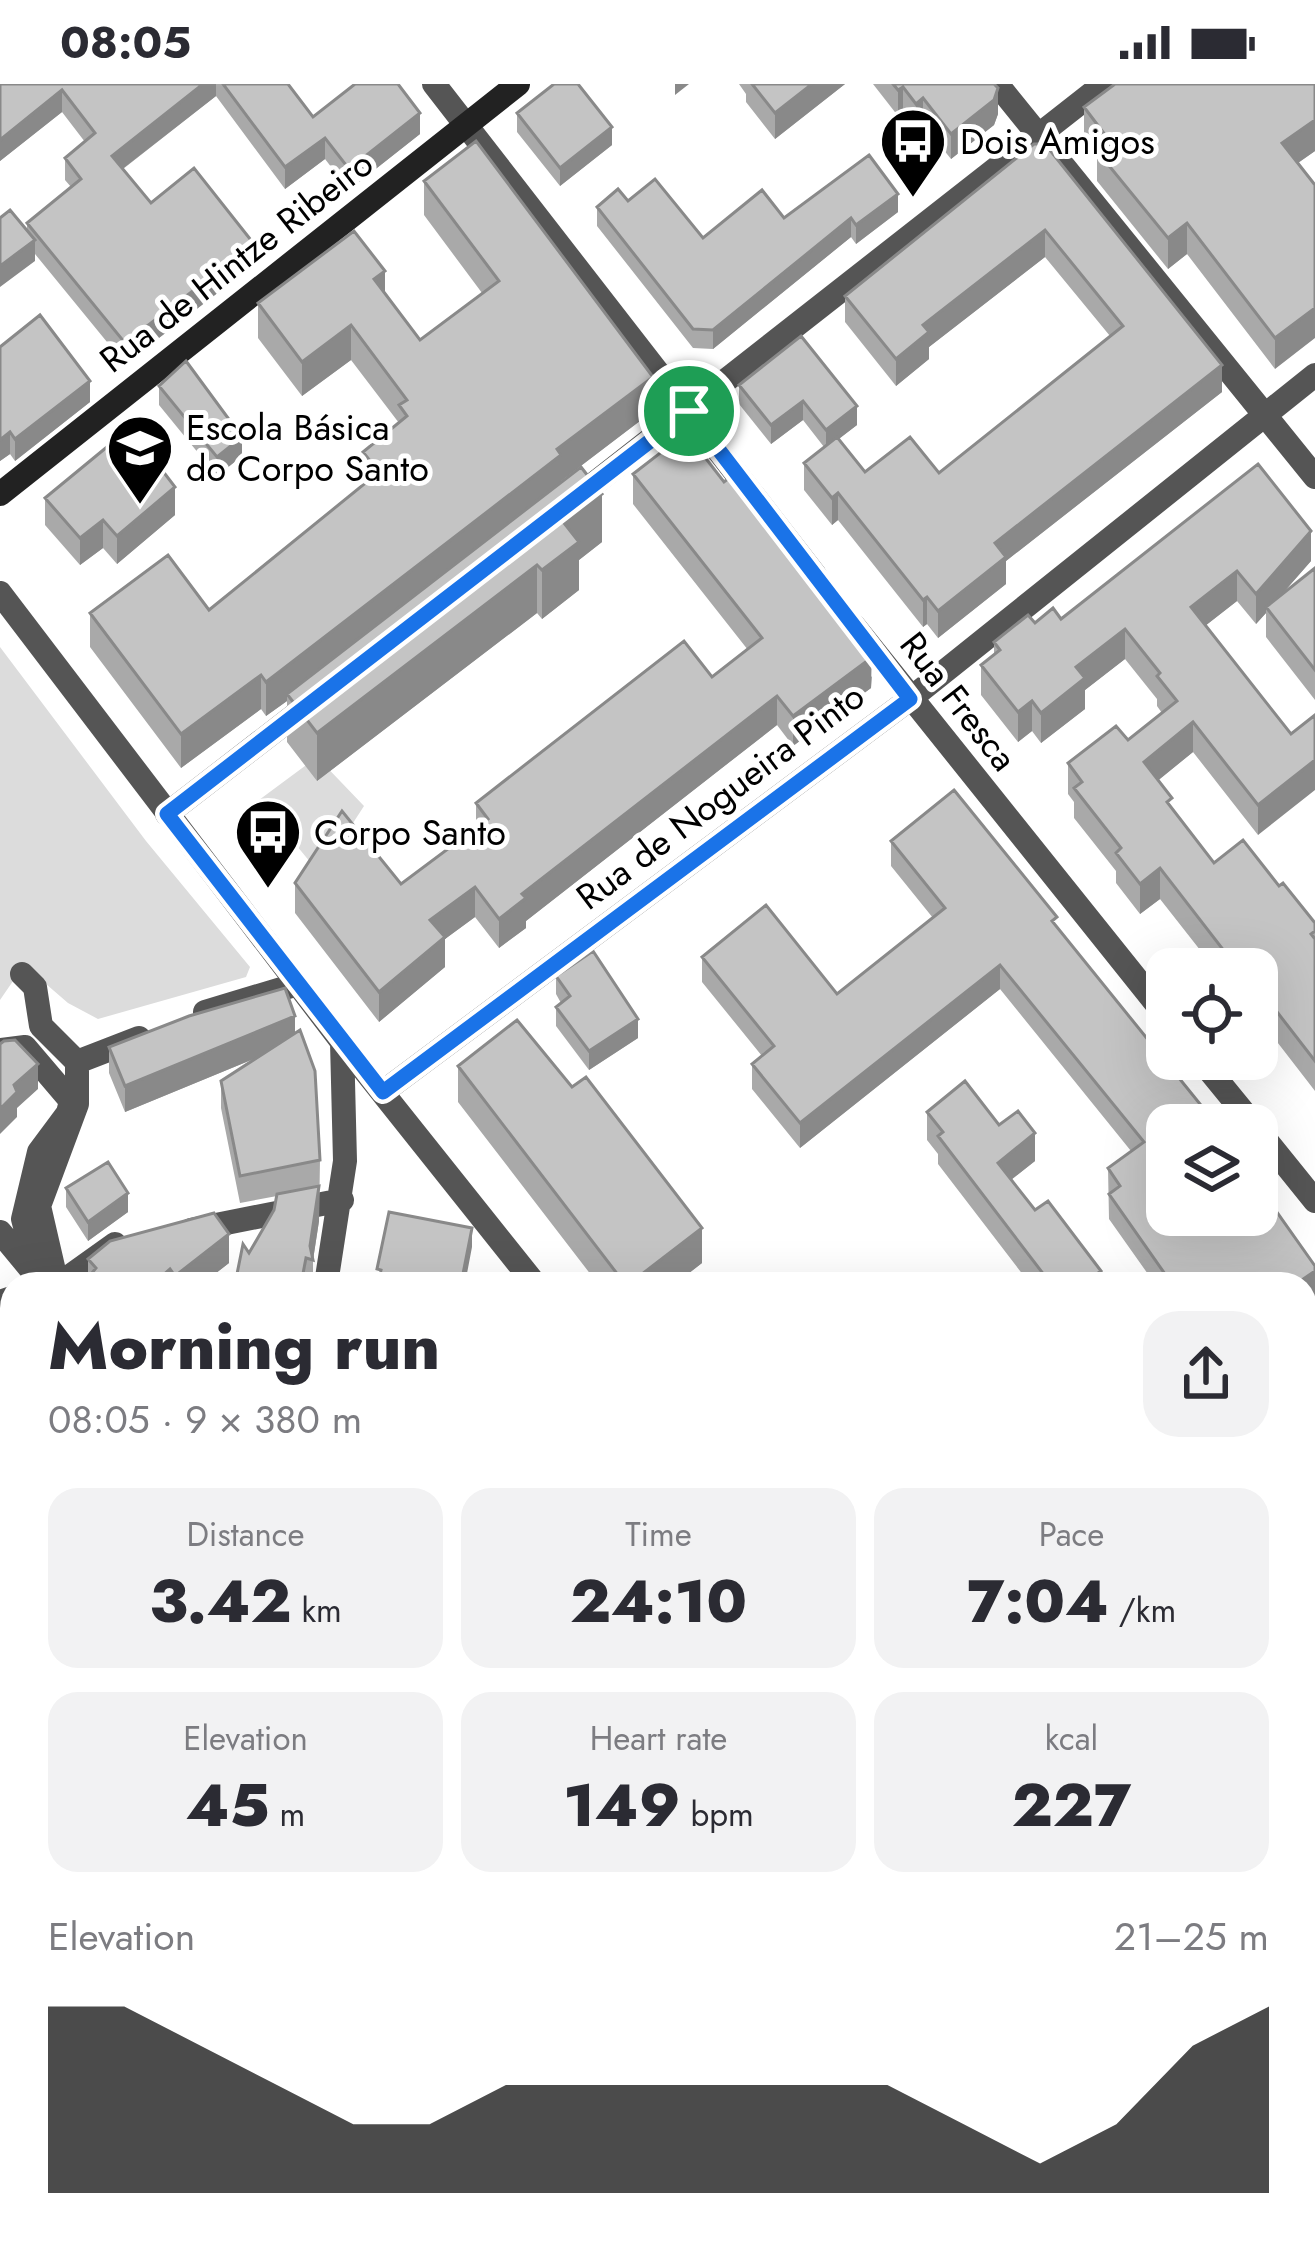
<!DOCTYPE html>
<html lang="en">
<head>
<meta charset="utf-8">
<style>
	body { margin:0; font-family:Jost,sans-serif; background:#f2f2f3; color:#2b2b33; height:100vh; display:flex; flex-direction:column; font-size:45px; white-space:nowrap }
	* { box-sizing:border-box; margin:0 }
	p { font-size:39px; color:#7c7c81 }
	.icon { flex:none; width:66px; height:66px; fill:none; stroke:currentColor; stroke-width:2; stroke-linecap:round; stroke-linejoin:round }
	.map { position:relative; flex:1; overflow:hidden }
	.sheet { position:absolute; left:0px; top:1188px; width:1317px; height:975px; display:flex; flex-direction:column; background:#fff; border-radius:36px 36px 0 0; box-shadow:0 12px 48px #0002 }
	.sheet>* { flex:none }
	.buttons { position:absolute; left:1146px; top:864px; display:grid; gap:24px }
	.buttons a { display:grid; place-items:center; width:132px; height:132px; border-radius:24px; background:#fff; box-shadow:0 12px 48px #0002; font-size:60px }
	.pin { position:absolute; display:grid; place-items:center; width:102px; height:102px; color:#fff; margin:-51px; border:6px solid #fff; border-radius:50%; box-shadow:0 3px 12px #0007 }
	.round { display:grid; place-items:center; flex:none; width:126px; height:126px; border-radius:36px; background:#f2f2f3 }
	.headline { display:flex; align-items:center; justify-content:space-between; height:204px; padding:0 48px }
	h1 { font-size:66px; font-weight:800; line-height:90px }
	.figures { display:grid; grid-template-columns:repeat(3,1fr); gap:18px; height:204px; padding:12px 48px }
	.figures div { display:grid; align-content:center; border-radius:30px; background:#f2f2f3; text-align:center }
	.figures b { font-size:60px; font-weight:800 }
	.figures small { font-size:33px; font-weight:400 }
	.figures p { font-size:33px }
	.chart { height:336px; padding:24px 48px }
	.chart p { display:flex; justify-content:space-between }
	.chart svg { width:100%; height:216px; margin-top:12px; fill:#000; opacity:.7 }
	.status { display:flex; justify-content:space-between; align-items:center; height:84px; padding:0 60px; background:#fff; direction:ltr }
	.status svg { height:33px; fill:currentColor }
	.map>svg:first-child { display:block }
	.green { fill:#dcdcdc }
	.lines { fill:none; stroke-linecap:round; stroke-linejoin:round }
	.street { stroke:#555; stroke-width:24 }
	.secondary { stroke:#222; stroke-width:24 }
	.wall { fill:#a9a9a9 }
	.shaded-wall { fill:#898989 }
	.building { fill:#c4c4c4; stroke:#898989; stroke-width:3 }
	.route-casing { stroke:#fff; stroke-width:24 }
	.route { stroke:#1a73e8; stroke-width:15 }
	.labels { text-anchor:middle; stroke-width:10; stroke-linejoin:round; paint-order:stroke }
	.poi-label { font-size:36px; fill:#000; stroke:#fff; text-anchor:start }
	.street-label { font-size:36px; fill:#000; stroke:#fff }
</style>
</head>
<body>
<div class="status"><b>08:05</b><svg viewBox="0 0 49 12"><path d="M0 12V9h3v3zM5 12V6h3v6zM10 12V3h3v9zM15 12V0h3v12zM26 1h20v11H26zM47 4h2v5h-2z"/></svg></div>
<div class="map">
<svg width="1315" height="2161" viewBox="0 0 1315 2161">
	<rect width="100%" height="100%" fill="#fff"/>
	<!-- green -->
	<path class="green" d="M0,563L146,757L250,883L246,893L98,935L68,919L24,881L0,916Z
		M317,673L364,722L320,790L259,716Z"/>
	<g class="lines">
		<!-- street -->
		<path class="street" d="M434,0L815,491
			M997,0L1315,393
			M572,417L1104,0
			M0,509L342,958L535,1200
			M854,542L1167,933
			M167,730L312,618
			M22,890L35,903L41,942L77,978
			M205,928L298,900
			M0,966L25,963L71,1017L68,1029L39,1068L23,1135L39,1195L0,1148
			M1200,975L1254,1041
			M383,1008L910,615L1315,291
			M1257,1045L1315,1117
			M191,1146L342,1116
			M57,1200L39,1122L77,1020V978L139,954
			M59,1200L115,1160
			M326,1200L345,1077L342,958
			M0,1218L12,1214
			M0,1284L12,1267
			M0,1744L12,1731
			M0,1837L12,1849
			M1305,1875L1315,1881
			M329,2151L340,2161"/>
		<!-- secondary -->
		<path class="secondary" d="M0,410L518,0
			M1305,1327L1315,1320
			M999,2151L1016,2161
			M185,2161L198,2151"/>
	</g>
	<!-- wall -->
	<path class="wall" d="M0,0H288L313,33L420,50L349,106L325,75L285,105L216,12L123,85L151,119L254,181L125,280L35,170V177L27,146V139L71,103L65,96V74L85,58L62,28L0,77Z
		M739,0H845L775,55L746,18V10Z
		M873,0H994L998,30L994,41L951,75L923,40L916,45L903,28L898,32Z
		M1084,23L1315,67L1298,79L1275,285L1187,170L1168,185L1097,97V70L1084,54Z
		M517,29L612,61L560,102L517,48Z
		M1034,60L1222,308L1006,477V500L938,554L927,540L923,543L838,436L832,441L804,406V379L824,363L803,336L771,360L739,320V301L801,252L857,341L838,355L865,388L939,389L1110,252L1045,173L929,263V275L896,302L845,238V212Z
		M424,97L653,327L561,397L602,458L579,476V506L542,535L537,529L317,697L287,658V617L266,632L261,625L181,684L90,563V529L209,526L363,401V368L399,339L351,276L302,312L258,254V219L385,210L420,256L482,209L424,131Z
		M628,117L703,154L784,134L898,128L856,160L851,153L713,265L693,264L597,142V123Z
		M0,263L90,318L15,377L10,370L0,377Z
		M159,302L242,372L217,392L159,321Z
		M1258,380L1311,477L1283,509L1315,484V616L1266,553V529L1256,540L1237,517L1206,541L1291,650L1258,751L1193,668L1158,696L1172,724L1214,779L1279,802L1315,839V1007L1257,932V885H1215L1160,815L1140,830L1116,799V787L1074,734V718L1068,710V679L1128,656L1162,629L1157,622V615L1125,575L1085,606V625L1041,659L1032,647L1018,658L981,611V581L994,571V558L1035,539L1061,535Z
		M633,390L872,593L871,604L793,662L777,641L526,837V844L499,864L475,833L445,855V883L379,938L295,829V799L401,800L476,744V719L712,593L748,566L633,420Z
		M45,414L175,431L117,480L103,464L80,481L45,441Z
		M891,757L1057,843L1305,1200H1155L1109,1135L1108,1084L1131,1067L1000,905L800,1064L752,1005V980L762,972L702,898V873L837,910L933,834L891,782Z
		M556,892L638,954L589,986L556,942V923L561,919L556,910Z
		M295,950L320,1076L319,1137L313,1176V1200H235L249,1169L274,1126L277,1112L240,1119L221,1024V997L261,972L125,1028L109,989V963Z
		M458,982L702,1179L675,1200H598L458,1018Z
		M927,1028L999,1041L1035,1077L1011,1096L1035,1126L1101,1200H1030L938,1080V1070L927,1056Z
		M66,1104L128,1128L88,1157L66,1123Z
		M88,1175L229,1179L202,1200H83L88,1193Z
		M1315,1578V1757L1305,1751V1595Z
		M0,1865L7,1872L12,1870V1990L3,1998L0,1995Z
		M1305,1918L1315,1925V2030L1307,2024Z
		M95,2151H124L113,2161H105Z
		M376,2151H673L689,2161H387Z
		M764,2151H950L964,2161H776Z
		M1150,2151L1315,2161H1149Z"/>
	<!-- shaded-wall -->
	<path class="shaded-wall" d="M203,0H216V12L112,93V72Z
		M675,0H689L675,11Z
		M812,0H845L775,55V29Z
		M903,3V28L898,32V6Z
		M998,4V30L994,41L951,75V50Z
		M62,6V28L0,77V56Z
		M923,14V40L916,45V20Z
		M420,29V50L349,106V85Z
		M1315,36V67L1282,90V59Z
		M612,43V61L560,102V84Z
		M325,54V75L285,105V83Z
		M898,110V128L856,160V141Z
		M851,134V153L713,265V246Z
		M1187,139V170L1168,185V154Z
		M1045,146V173L929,263V275L896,302V275L923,241Z
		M35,156V177L0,203V182Z
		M254,160V181L125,280V259Z
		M385,187V222L374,195Z
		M1315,224V254L1275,285V254Z
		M351,241V276L302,312V278Z
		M1222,281V308L1006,477V500L938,554V527L995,459Z
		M653,293V327L561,397V405L287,610V617L266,632V598L557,365Z
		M90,297V318L15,377V355Z
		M803,317V336L771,360V341Z
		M857,322V341L826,365V346Z
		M10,348V370L0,377V356Z
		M242,353V372L217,392V373Z
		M175,403V431L117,480V452Z
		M838,409V436L832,441V414Z
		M602,410V458L579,476V506L542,535V486L564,439Z
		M103,436V464L80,481V454Z
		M1311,447V477L1268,526L1266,523V529L1256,540V510Z
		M537,481V529L317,697V649Z
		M1237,487V517L1191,553V523Z
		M927,513V540L923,543V516Z
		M1125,545V575L1085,606V625L1041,659V629L1076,583Z
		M872,563L871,604L793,662V632Z
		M261,591V625L181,684V650Z
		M777,612V641L526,837V844L499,864V835L522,810Z
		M1032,617V647L1018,658V628Z
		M1193,638V668L1144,708V678Z
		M1315,676V706L1258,751V721Z
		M1160,784V815L1140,830V800Z
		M475,803V833L445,855V883L379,938V908L430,836Z
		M1000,881V905L800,1064V1039Z
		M295,932V958L125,1028V1002Z
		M638,935V954L589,986V967Z
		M38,980V1005L17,1024V1033L0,1050V1025L14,1001Z
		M1035,1049V1077L998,1106V1079Z
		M319,1102V1137L313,1176L310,1162Z
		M128,1109V1128L88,1157V1138Z
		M472,1144V1163L465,1200H461Z
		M702,1144V1179L675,1200H629Z
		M229,1150V1179L202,1200H175V1192Z
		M170,1185V1200H153Z
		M1101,1187V1200H1089V1195Z
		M1315,1187V1212L1305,1219V1200H1296Z
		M12,1491V1520L0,1534V1505Z
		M12,1683V1711L0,1722V1693Z
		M12,1963V1990L3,1998V1971Z
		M1307,1995V2024L1305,2027V1998Z
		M1315,2128V2157L1305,2151V2142Z
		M70,2151H76V2161H57Z
		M109,2151H124L113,2161H109Z
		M486,2151H506V2161H476Z"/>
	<!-- building -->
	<path class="building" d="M0,0H203L112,72L151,119L194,84L254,160L125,259L27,139L81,95L65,74L95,49L62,6L0,56Z
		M223,0H288L313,33L355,0H398L420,29L349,85L325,54L285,83Z
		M554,0H578L612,43L560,84L517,29Z
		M752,0H812L775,29Z
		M893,0H994L998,4L994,16L951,50L923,14L916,20L903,3L898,6Z
		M1115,0H1315V36L1282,59L1315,101V224L1275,254L1187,139L1168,154L1097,67L1112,60L1084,23Z
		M476,57L653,293L557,365L561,371L266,598L261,591L181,650L90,529L168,471L209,526L379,388L363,368L407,332L399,321L407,316L351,241L302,278L258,219L354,147L385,187L374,195L420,256L499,197L424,97Z
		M1034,60H1045L1222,281L995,459L1006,473L938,527L927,513L923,516L838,409L832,414L804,379L837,353L865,388L910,353L939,389L1123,242L1045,146L923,241L929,248L896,275L845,212Z
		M869,71L898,110L856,141L851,134L713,246L693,245L597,123L618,105L628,117L655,95L703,154L762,106L784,134Z
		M10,126L35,156L0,182V134Z
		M40,231L90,297L15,355L10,348L0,356V263Z
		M801,252L857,322L826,346L803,317L771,341L739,301Z
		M186,277L242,353L217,373L159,302Z
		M130,344L175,403L117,452L103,436L80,454L45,414Z
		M686,349L724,398L733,391L769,433L872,563L871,574L793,632L777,612L522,810L526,814L499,835L475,803L430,836L445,853L379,908L295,799L342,727L401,800L488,735L476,719L684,557L712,593L762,554L633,390Z
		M1258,380L1311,447L1256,510L1237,487L1191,523L1291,650L1315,631V676L1258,721L1193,638L1144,678L1172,714L1167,718L1214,779L1243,756L1279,802L1283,799L1315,839V847L1311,850L1315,855V977L1257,902V885H1230L1235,881L1160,784L1140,800L1116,769L1121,764L1074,704L1082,698L1068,679L1116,642L1128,656L1177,617L1157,592L1160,589L1125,545L1076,583L1085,594L1041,629L1032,617L1018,628L981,581L1000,566L994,558L1028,531L1035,539L1053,524L1061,535Z
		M581,383L602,410L564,439L579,458L542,486L537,481L317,649L287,610Z
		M1315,484V586L1266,523Z
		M954,706L1057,833L1052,837L1217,1041H1167V1131H1257V1100L1315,1182V1187L1296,1200H1172L1109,1110L1120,1102L1108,1084L1144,1058L1000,881L800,1039L752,980L774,962L702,873L766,821L837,910L945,824L891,757Z
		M593,867L638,935L589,967L556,923L570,912L556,892Z
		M285,904L295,932L125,1002L109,963L189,932Z
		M517,936L572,1003L586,993L702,1144L629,1200H625L458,982Z
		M300,946L315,987L320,1076L240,1092L221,997Z
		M15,956L38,980L14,1001L17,1008L0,1025V960L4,957Z
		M965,997L999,1041L1018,1027L1035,1049L998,1079L1035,1126L1048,1117L1101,1187L1089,1195L1093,1200H1051L938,1052L943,1048L927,1028Z
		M108,1078L128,1109L88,1138L66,1104Z
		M319,1102L310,1162L313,1176L306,1174L301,1200H235L243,1160L249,1169L274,1126L277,1110Z
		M389,1128L472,1144L461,1200H378L381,1186L377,1185Z
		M214,1129L229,1150L175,1192L170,1185L153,1200H83L96,1184L88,1175L110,1157Z
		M12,1287V1491L0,1505V1303Z
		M12,1555V1683L0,1693V1571Z
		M1315,1578V1735L1305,1729V1595Z
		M0,1865L7,1872L12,1870V1963L3,1971L0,1968Z
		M1305,1918L1315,1925V2001L1307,1995L1305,1998Z
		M1305,2082L1315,2089V2128L1305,2142Z
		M12,2128V2151H70L57,2161H0V2137Z
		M1305,2145L1315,2151V2161H1165L1149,2152L1305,2151Z
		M265,2151H311L319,2161H252Z
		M413,2151H486L476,2161H423Z
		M537,2151H673L689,2161H553Z
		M796,2151H950L964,2161H807Z"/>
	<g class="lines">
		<!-- route casing -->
		<g class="route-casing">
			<path id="route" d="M689,327L910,615L383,1008L167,730Z"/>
		</g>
		<!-- route -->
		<use href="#route" class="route"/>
	</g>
	<!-- icons -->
	<defs>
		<g id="bus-pin" transform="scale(3.45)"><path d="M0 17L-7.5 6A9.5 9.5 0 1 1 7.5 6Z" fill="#000" stroke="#fff"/><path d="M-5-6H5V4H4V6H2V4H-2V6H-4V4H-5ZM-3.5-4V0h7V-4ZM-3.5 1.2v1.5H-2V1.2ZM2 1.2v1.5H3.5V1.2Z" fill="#fff"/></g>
		<g id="school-pin" transform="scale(3.45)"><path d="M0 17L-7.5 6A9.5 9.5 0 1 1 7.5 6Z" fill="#000" stroke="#fff"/><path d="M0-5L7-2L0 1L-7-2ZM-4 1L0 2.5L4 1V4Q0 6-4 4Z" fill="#fff"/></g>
	</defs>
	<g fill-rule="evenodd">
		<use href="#bus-pin" x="913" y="57"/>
		<use href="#school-pin" x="140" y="364"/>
		<use href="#bus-pin" x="268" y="748"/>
	</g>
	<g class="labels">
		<!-- poi labels -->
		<g class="poi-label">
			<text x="960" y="70">Dois Amigos</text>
			<text x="186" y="356">Escola Básica<tspan x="186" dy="41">do Corpo Santo</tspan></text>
			<text x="314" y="761">Corpo Santo</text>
		</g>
		<!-- street labels -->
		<g class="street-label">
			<text transform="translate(236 177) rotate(-38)" y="13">Rua de Hintze Ribeiro</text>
			<text transform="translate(959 617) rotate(52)" y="13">Rua Fresca</text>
			<text transform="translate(720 712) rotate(-37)" y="13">Rua de Nogueira Pinto</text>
		</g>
	</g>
</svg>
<div class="buttons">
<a><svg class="icon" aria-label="locate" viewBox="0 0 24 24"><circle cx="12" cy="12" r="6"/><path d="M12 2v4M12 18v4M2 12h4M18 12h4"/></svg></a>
<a><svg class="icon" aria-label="layers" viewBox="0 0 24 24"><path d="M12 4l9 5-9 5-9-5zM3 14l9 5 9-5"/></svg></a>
</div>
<div class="pin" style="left:689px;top:327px;background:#1e9e55"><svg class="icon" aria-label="arrive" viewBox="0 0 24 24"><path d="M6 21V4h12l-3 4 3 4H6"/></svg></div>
<section class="sheet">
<div class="headline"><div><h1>Morning run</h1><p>08:05 · 9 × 380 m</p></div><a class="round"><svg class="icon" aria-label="share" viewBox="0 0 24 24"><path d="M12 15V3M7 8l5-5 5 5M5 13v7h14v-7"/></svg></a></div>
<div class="figures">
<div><p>Distance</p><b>3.42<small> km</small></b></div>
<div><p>Time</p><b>24:10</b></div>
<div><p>Pace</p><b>7:04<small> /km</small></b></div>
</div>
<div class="figures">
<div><p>Elevation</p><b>45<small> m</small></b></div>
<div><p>Heart rate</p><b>149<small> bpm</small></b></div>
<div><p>kcal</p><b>227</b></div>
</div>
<div class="chart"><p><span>Elevation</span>21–25 m</p>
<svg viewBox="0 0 160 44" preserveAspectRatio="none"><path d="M0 44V6L10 6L20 14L30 22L40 30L50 30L60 22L70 22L80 22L90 22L100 22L110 22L120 30L130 38L140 30L150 14L160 6V44z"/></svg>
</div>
</section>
</div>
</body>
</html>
